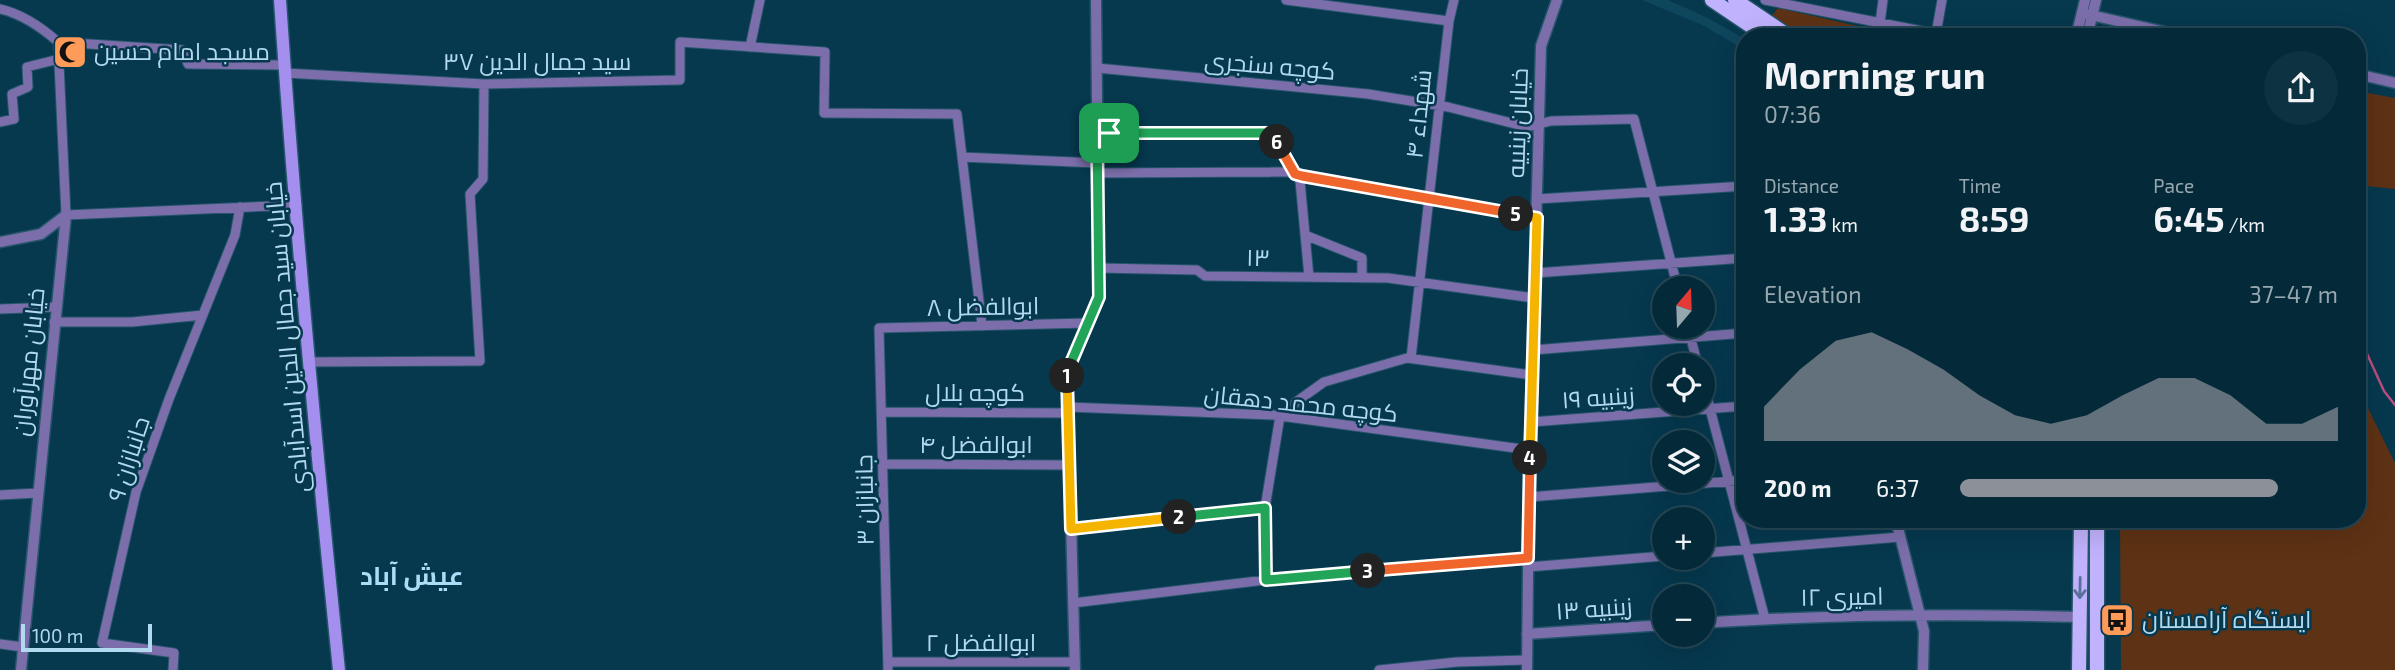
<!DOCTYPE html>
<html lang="en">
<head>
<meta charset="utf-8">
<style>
	body { margin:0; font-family:"Exo 2",Cairo,sans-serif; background:#0d3242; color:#f1f3f6; height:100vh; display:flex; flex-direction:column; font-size:26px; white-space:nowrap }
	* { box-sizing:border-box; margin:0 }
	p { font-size:23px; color:#97a7af }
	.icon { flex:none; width:38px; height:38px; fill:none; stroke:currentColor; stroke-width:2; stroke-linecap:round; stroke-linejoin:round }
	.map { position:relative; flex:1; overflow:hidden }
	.side { position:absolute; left:1736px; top:28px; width:630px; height:500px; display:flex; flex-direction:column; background:#042a3a; border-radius:28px; box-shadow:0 7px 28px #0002,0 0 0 2px #254654 }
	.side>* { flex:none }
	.needle { width:46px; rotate:19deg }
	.fabs { position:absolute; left:1652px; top:276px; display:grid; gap:14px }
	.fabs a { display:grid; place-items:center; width:63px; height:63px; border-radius:50%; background:#042a3a; box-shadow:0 7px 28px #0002,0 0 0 2px #254654; font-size:35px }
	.scale { position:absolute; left:21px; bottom:18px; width:131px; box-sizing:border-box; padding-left:7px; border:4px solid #b1d9ef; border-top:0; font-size:19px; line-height:24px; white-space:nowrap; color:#b1d9ef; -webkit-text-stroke:5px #06384e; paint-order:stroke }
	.pin { position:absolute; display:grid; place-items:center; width:60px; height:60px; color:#fff; margin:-30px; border-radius:14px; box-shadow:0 4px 10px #0006 }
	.km { position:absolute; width:35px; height:35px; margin:-18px; border-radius:50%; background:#222; color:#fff; font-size:19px; line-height:35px; text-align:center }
	.round { display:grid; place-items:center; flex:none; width:74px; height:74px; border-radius:37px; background:#0d3242 }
	.head { display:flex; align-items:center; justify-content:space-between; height:119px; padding:0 28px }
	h1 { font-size:38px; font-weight:700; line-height:52px }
	.stats { display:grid; grid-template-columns:repeat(3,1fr); gap:10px; height:119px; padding:7px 28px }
	.stats div { display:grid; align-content:center }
	.stats b { font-size:35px; font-weight:700 }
	.stats small { font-size:19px; font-weight:400 }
	.stats p { font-size:19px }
	.chart { height:196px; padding:14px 28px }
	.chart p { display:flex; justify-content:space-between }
	.chart svg { width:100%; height:126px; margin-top:7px; fill:#8c9099; opacity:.7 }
	ul { padding:0 28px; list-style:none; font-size:23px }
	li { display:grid; grid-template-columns:112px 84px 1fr; align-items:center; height:52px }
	li i { height:18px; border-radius:9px; background:#8c9099 }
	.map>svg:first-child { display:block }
	.built { fill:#0e465e }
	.green { fill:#5e3214 }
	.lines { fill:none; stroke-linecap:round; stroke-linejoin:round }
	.stream { stroke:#b64e7f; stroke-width:2.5 }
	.minor-casing { stroke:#25556b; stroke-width:11 }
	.tertiary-casing { stroke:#25556b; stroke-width:13 }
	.secondary-casing { stroke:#25556b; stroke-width:15 }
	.primary-casing { stroke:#25556b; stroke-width:17 }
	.minor { stroke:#7b6eaa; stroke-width:9 }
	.tertiary { stroke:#7b6eaa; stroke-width:10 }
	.secondary { stroke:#a48eee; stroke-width:12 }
	.primary { stroke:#c0b2fc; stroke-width:14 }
	.oneway { stroke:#5a6f9c }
	.split-1-casing { stroke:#fff; stroke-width:14 }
	.split-2-casing { stroke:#fff; stroke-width:14 }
	.split-3-casing { stroke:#fff; stroke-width:14 }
	.split-4-casing { stroke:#fff; stroke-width:14 }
	.split-5-casing { stroke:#fff; stroke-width:14 }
	.split-6-casing { stroke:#fff; stroke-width:14 }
	.split-7-casing { stroke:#fff; stroke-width:14 }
	.split-1 { stroke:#22a559; stroke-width:9 }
	.split-2 { stroke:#f5b400; stroke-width:9 }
	.split-3 { stroke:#22a559; stroke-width:9 }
	.split-4 { stroke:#f0652b; stroke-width:9 }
	.split-5 { stroke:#f5b400; stroke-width:9 }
	.split-6 { stroke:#f0652b; stroke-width:9 }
	.split-7 { stroke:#22a559; stroke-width:9 }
	.labels { text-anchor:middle; stroke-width:5; stroke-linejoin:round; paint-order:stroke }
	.poi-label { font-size:24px; fill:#b1d9ef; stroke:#06384e; text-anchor:start }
	.street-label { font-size:24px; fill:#b1d9ef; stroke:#06384e }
	.neighbourhood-label { font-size:26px; font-weight:bold; fill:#acdcf7; stroke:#06384e }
</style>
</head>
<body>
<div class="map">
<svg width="2395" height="670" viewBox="0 0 2395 670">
	<rect width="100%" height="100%" fill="#06384e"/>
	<!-- built -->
	<path class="built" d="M1642,0H1668L1708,18L1745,39V50L1704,26Z"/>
	<!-- green -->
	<path class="green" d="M1778,8L1906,37H1801L1770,18Z
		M2357,91L2395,98V189L2357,185Z
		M2357,386L2395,463V670H2121L2120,520H2357Z"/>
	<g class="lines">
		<!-- stream -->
		<path class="stream" d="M2357,332L2384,391L2395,405"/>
		<!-- minor casing -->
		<g class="minor-casing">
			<path id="minor" d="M1286,0L1449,21
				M1765,0L1952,37
				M0,9C22,14 41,27 58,42
				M1880,23L1883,0
				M1936,34L1942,0
				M58,42L66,215L297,205
				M58,42L182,50L188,64L285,65
				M750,47L760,0
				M1097,68L1368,94L1448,107L1527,127L1551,121L1634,119L1678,289
				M285,73L484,84L680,80V42L825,52L824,113L957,114L982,326
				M0,122L14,119L12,94L28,87L27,67L59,59
				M1097,133H1272L1300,181L1309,277
				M962,157L1097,163
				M1098,173L1290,172L1537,218
				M1537,199L1745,186
				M1305,235L1362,258V278
				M1098,268L1197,270L1205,276L1388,278L1534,298
				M1535,273L1745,258
				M0,309L55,307
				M54,322H132L203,315
				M1688,327L1698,366
				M1533,350L1745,333
				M1411,358L1449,21L1454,0
				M308,362L480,361L470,194L483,179L484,84
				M1703,382L1765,619
				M1068,407L1273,415L1530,450
				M882,412L1068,413
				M1286,417L1296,402L1324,382L1407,358L1532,375
				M1531,422L1745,406
				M883,464L1069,465
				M0,495L38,493
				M1529,497L1745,480
				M1071,529L1265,508
				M1703,553L1900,537
				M1528,567L1664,556
				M1266,580L1265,508L1280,416
				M1073,603L1282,578L1528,558
				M0,644L23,647
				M888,662H1075
				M173,670L174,653L102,643L136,492L169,399L235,235L240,207
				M888,670L879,328L1087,323
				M1379,670L1457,662L1527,660"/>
		</g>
		<!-- tertiary casing -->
		<g class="tertiary-casing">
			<path id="tertiary" d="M2082,13L2187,37
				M2076,37L2085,0
				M2087,37L2096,0
				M2357,74L2395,83
				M0,242L41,234L66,215
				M1896,520L1924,631L1923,670
				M1703,623C1828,614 1954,614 2080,617
				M1527,634L1664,625
				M21,670L66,215
				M1075,670L1067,372L1099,297L1096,0
				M1527,670L1529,478L1541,46L1557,0"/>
		</g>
		<!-- secondary casing -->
		<g class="secondary-casing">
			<path id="secondary" d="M280,0C295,224 316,447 339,670"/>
		</g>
		<!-- primary casing -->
		<g class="primary-casing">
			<path id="primary" d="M1712,0L1767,37
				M1735,0L1790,37
				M2097,520V670
				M2079,670L2081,520"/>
		</g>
		<!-- minor -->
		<use href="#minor" class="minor"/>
		<!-- tertiary -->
		<use href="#tertiary" class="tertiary"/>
		<!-- secondary -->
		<use href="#secondary" class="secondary"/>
		<!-- primary -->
		<use href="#primary" class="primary"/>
	</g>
	<!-- one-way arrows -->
	<defs><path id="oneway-shaft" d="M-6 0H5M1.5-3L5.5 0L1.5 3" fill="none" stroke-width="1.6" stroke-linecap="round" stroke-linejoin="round" transform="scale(1.75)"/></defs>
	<use class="oneway" href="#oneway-shaft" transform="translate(2080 588) rotate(91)"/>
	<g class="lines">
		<!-- split-1 casing -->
		<g class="split-1-casing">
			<path id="split-1" d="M1067,376V372L1099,297L1097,133H1109"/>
		</g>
		<!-- split-2 casing -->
		<g class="split-2-casing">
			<path id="split-2" d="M1067,376L1071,529L1179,517"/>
		</g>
		<!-- split-3 casing -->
		<g class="split-3-casing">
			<path id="split-3" d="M1179,517L1265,508L1266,580L1368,571"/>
		</g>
		<!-- split-4 casing -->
		<g class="split-4-casing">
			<path id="split-4" d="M1368,571L1528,558L1530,458"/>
		</g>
		<!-- split-5 casing -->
		<g class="split-5-casing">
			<path id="split-5" d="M1516,214L1537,218L1530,458"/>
		</g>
		<!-- split-6 casing -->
		<g class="split-6-casing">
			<path id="split-6" d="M1277,142L1295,174L1302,176L1516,214"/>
		</g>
		<!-- split-7 casing -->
		<g class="split-7-casing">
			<path id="split-7" d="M1109,133H1272L1277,142"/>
		</g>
		<!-- split-1 -->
		<use href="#split-1" class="split-1"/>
		<!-- split-2 -->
		<use href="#split-2" class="split-2"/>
		<!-- split-3 -->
		<use href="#split-3" class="split-3"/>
		<!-- split-4 -->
		<use href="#split-4" class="split-4"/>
		<!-- split-5 -->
		<use href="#split-5" class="split-5"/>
		<!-- split-6 -->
		<use href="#split-6" class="split-6"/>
		<!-- split-7 -->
		<use href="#split-7" class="split-7"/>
	</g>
	<!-- icons -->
	<defs>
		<g id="mosque-square" transform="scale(1.75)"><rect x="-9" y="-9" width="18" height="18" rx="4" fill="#fe9b59" stroke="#06384e"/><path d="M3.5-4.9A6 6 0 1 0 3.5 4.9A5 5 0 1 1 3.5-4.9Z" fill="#111"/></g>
		<g id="bus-square" transform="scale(1.75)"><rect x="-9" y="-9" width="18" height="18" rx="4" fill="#fe9b59" stroke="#06384e"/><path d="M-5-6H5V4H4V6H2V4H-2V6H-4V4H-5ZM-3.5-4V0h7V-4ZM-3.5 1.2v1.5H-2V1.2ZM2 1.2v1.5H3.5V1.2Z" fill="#111"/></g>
	</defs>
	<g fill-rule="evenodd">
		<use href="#mosque-square" x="70" y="52"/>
		<use href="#bus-square" x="2117" y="620"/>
	</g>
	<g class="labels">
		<!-- poi labels -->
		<g class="poi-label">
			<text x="94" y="60">مسجد امام حسین</text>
			<text x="2142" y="628">ایستگاه آرامستان</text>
		</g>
		<!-- street labels -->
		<g class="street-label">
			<text x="537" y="70">سید جمال الدین ۳۷</text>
			<text transform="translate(1270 66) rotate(5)" y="8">کوچه سنجری</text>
			<text transform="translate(1419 114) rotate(-84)" y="8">شهداء ۴</text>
			<text transform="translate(1518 123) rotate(-88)" y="8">خیابان زینبیه</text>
			<text transform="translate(1258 258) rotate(1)" y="8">۱۳</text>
			<text transform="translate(983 307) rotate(-1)" y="8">ابوالفضل ۸</text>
			<text transform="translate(287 337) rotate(-95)" y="8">خیابان سید جمال الدین اسدآبادی</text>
			<text transform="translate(29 362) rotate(-84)" y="8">خیابان مهرآوران</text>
			<text x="975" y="401">کوچه بلال</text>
			<text transform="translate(1598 398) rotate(-4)" y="8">زینبیه ۱۹</text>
			<text transform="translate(1301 404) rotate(6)" y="8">کوچه محمد دهقان</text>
			<text x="976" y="453">ابوالفضل ۴</text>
			<text transform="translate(129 459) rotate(-72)" y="8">جانبازان ۹</text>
			<text transform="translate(865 500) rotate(-91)" y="8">جانبازان ۳</text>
			<text transform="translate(1842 597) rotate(-1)" y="8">امیری ۱۲</text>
			<text transform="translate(1594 609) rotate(-4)" y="8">زینبیه ۱۳</text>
			<text x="981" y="651">ابوالفضل ۲</text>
		</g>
		<!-- neighbourhood labels -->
		<g class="neighbourhood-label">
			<text x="412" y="585">عیش آباد</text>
		</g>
	</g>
</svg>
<div class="fabs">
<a><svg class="needle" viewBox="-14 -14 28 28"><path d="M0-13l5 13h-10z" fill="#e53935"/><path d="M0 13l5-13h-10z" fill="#97a7af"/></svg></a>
<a><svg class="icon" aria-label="locate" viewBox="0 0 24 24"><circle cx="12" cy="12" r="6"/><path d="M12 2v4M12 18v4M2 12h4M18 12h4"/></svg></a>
<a><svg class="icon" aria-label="layers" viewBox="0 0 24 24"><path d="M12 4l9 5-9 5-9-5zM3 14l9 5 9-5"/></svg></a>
<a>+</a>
<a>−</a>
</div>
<div class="scale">100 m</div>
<div class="pin" style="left:1109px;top:133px;background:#1e9e55"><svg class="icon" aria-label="arrive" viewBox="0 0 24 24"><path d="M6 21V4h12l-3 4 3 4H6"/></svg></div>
<b class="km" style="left:1067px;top:376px">1</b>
<b class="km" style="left:1179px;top:517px">2</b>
<b class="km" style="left:1368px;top:571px">3</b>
<b class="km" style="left:1530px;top:458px">4</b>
<b class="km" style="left:1516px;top:214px">5</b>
<b class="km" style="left:1277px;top:142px">6</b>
<section class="side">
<div class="head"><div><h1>Morning run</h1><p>07:36</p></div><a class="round"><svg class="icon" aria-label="share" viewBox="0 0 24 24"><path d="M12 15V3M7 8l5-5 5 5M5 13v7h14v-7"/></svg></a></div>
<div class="stats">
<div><p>Distance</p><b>1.33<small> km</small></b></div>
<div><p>Time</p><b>8:59</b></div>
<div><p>Pace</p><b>6:45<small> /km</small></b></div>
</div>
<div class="chart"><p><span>Elevation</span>37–47 m</p>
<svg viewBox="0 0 160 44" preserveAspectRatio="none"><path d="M0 44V32L10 19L20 9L30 6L40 12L50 19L60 28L70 35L80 38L90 35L100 28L110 22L120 22L130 28L140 38L150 38L160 32V44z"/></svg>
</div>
<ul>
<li><b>200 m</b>6:37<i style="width:84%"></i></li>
</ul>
</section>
</div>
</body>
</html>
